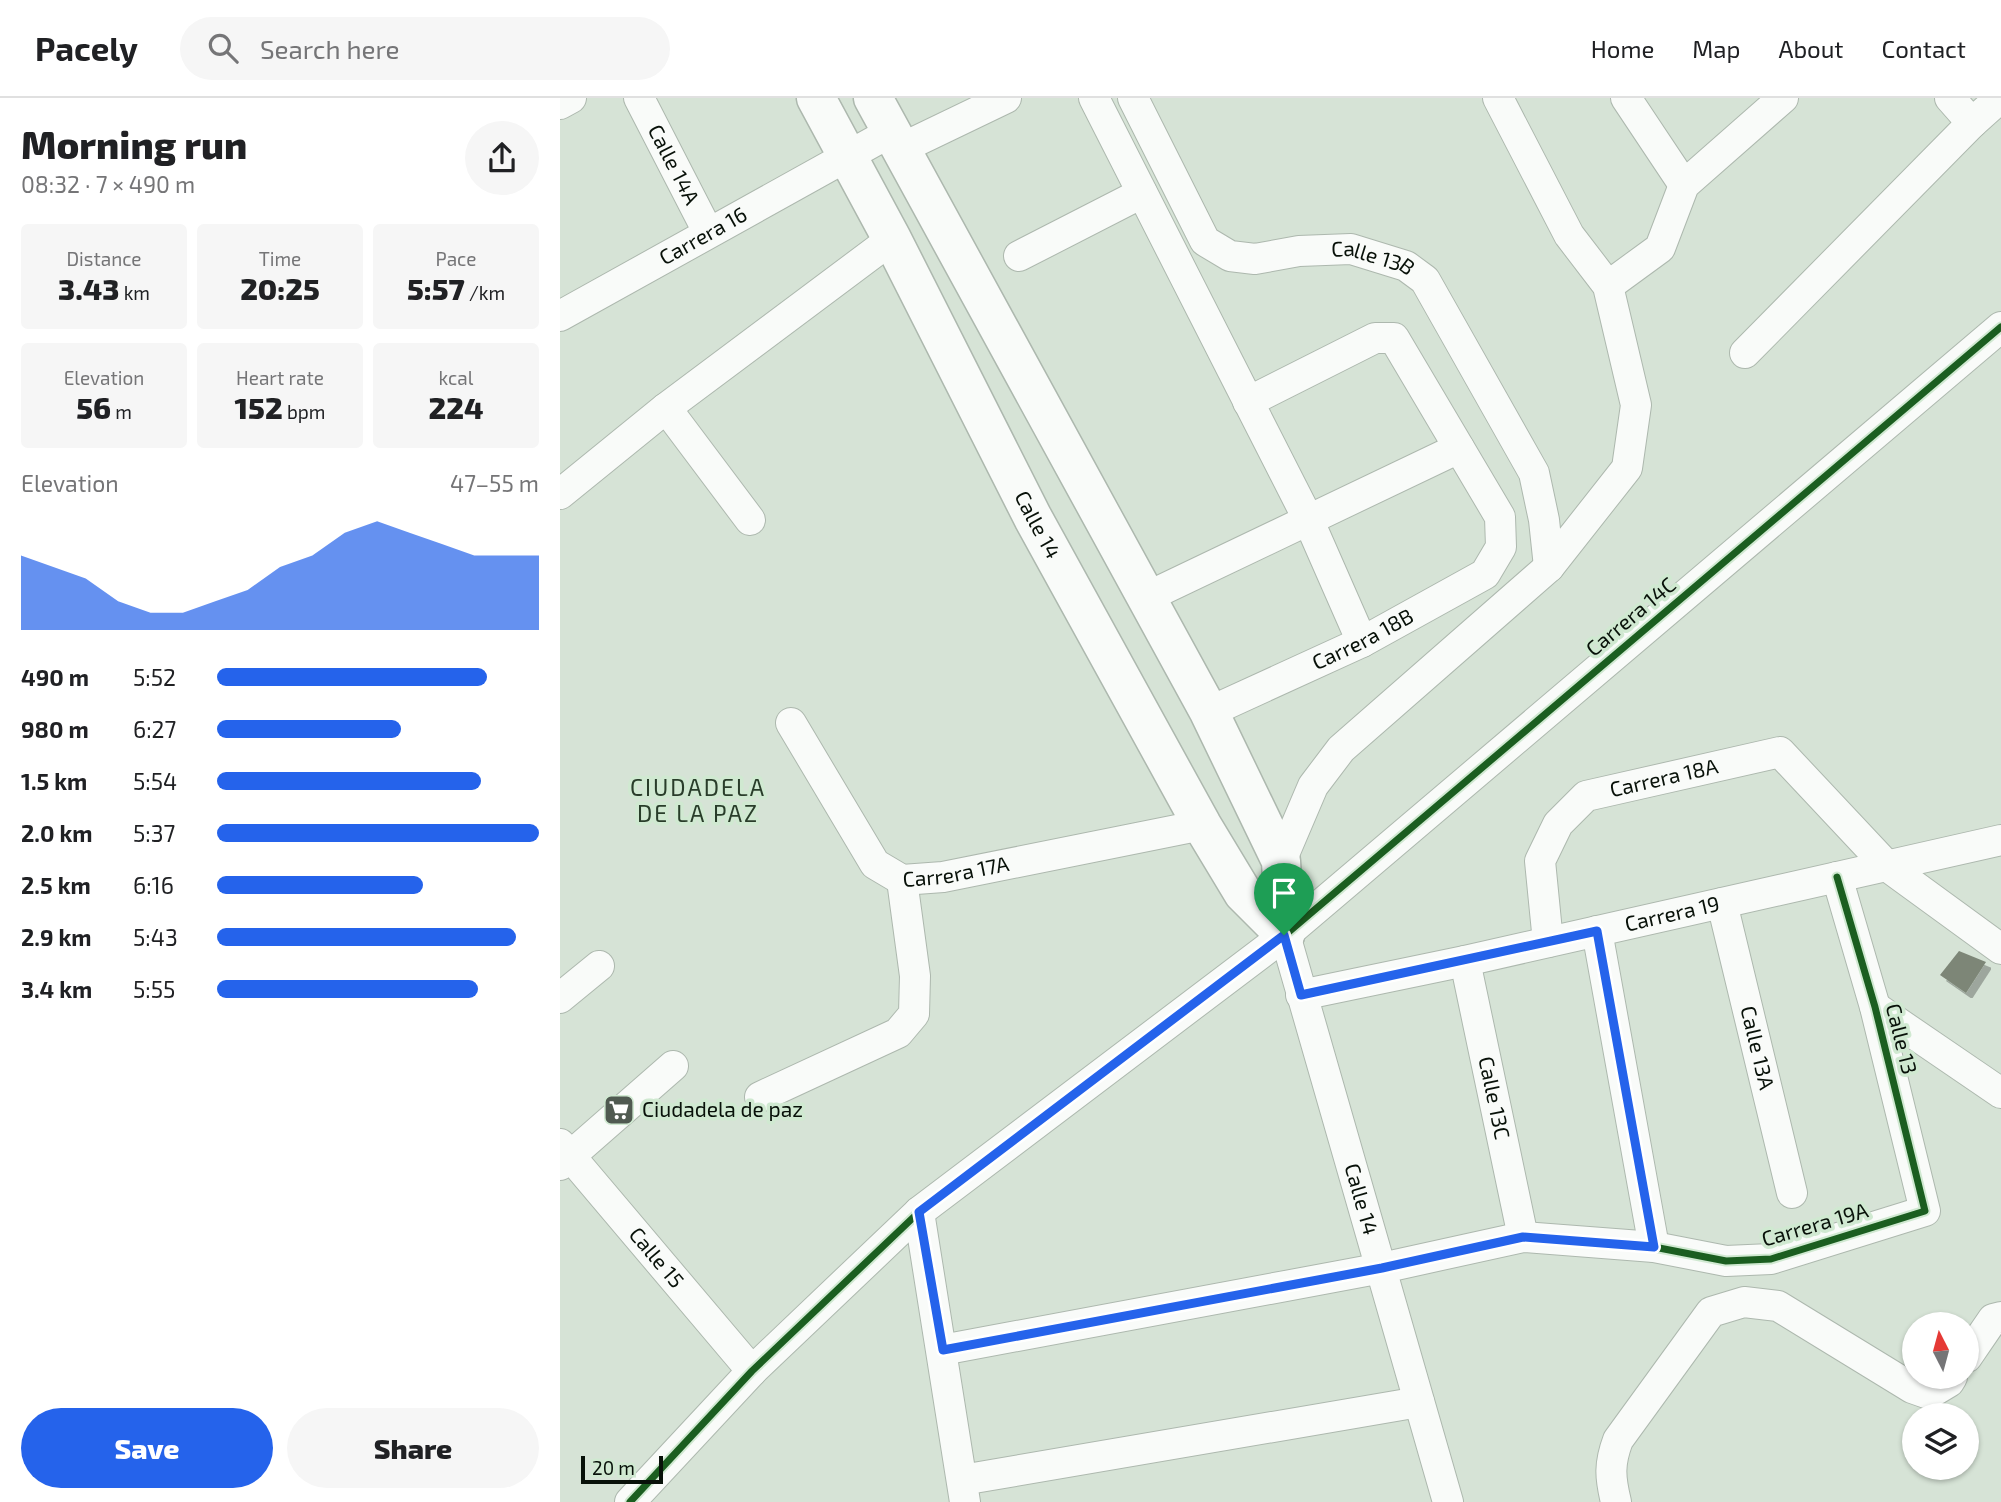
<!DOCTYPE html>
<html lang="en">
<head>
<meta charset="utf-8">
<style>
	body { margin:0; font-family:"Exo 2",sans-serif; background:#f6f6f6; color:#202124; height:100vh; display:flex; flex-direction:column; font-size:26px; white-space:nowrap }
	* { box-sizing:border-box; margin:0 }
	p { font-size:23px; color:#757577 }
	.icon { flex:none; width:38px; height:38px; fill:none; stroke:currentColor; stroke-width:2; stroke-linecap:round; stroke-linejoin:round }
	.map { position:relative; flex:1; overflow:hidden }
	.sheet { display:flex; flex-direction:column; background:#fff; width:560px }
	.sheet>* { flex:none }
	.needle { width:46px; rotate:354deg }
	.buttons { position:absolute; left:1342px; top:1214px; display:grid; gap:14px }
	.buttons a { display:grid; place-items:center; width:77px; height:77px; border-radius:50%; background:#fff; box-shadow:0 2px 5px #0004; font-size:35px }
	.scale { position:absolute; left:21px; bottom:18px; width:82px; box-sizing:border-box; padding-left:7px; border:4px solid #081109; border-top:0; font-size:19px; line-height:24px; white-space:nowrap; color:#081109; -webkit-text-stroke:5px #d0e9d1; paint-order:stroke }
	.pin { position:absolute; display:grid; place-items:center; width:60px; height:60px; color:#fff; margin:-72px -30px; border-radius:50% 50% 50% 0; rotate:-45deg; box-shadow:0 0 7px #0007 }
	.pin .icon { rotate:45deg }
	.round { display:grid; place-items:center; flex:none; width:74px; height:74px; border-radius:37px; background:#f6f6f6 }
	.summary { display:flex; align-items:center; justify-content:space-between; height:119px; padding:0 21px }
	h1 { font-size:38px; font-weight:800; line-height:52px }
	.stats { display:grid; grid-template-columns:repeat(3,1fr); gap:10px; height:119px; padding:7px 21px }
	.stats div { display:grid; align-content:center; border-radius:7px; background:#f6f6f6; text-align:center }
	.stats b { font-size:30px; font-weight:800 }
	.stats small { font-size:19px; font-weight:400 }
	.stats p { font-size:19px }
	.chart { height:196px; padding:14px 21px }
	.chart p { display:flex; justify-content:space-between }
	.chart svg { width:100%; height:126px; margin-top:7px; fill:#2563eb; opacity:.7 }
	.primary-button { display:flex; gap:14px; margin-top:auto; padding:14px 21px }
	.primary-button a { flex:1; height:80px; border-radius:42px; background:#2563eb; color:#fff; font-size:28px; font-weight:800; line-height:80px; text-align:center }
	.primary-button a+a { background:#f6f6f6; color:#202124 }
	ul { padding:0 21px; list-style:none; font-size:23px }
	li { display:grid; grid-template-columns:112px 84px 1fr; align-items:center; height:52px }
	li i { height:18px; border-radius:9px; background:#2563eb }
	header { display:flex; align-items:center; gap:42px; box-sizing:border-box; height:98px; padding:0 35px; background:#fff; border-bottom:2px solid #e0e0e0 }
	header strong { font-size:33px }
	nav { display:flex; gap:38px; margin-inline-start:auto; font-size:24px }
	.search { width:490px; height:63px; background:#f6f6f6; display:flex; align-items:center; gap:18px; box-sizing:border-box; padding:0 24px; border-radius:38px; color:#757577; font-size:26px }
	main { display:flex; flex:1; min-height:0 }
	.map>svg:first-child { display:block }
	.building { fill:#7d8677; filter:url(#shadow) }
	.lines { fill:none; stroke-linecap:round; stroke-linejoin:round }
	.minor-casing { stroke:#adb8ae; stroke-width:32 }
	.major-casing { stroke:#adb8ae; stroke-width:41 }
	.minor { stroke:#f9fbf9; stroke-width:30 }
	.major { stroke:#f9fbf9; stroke-width:38 }
	.cycleway-casing { stroke:#d0e9d1; stroke-width:11 }
	.cycleway { stroke:#1b5e20; stroke-width:7 }
	.route-casing { stroke:#fff; stroke-width:14 }
	.route { stroke:#2563eb; stroke-width:9 }
	.labels { text-anchor:middle; stroke-width:7; stroke-linejoin:round; paint-order:stroke }
	.street-label { font-size:21px; fill:#081109; stroke:#d0e9d1 }
	.poi-label { font-size:21px; fill:#081109; stroke:#d0e9d1; text-anchor:start }
	.neighbourhood-label { font-size:23px; letter-spacing:2px; fill:#293d2a; stroke:#d0e9d1 }
</style>
</head>
<body>
<header>
<strong>Pacely</strong>
<div class="search"><svg class="icon" aria-label="search" viewBox="0 0 24 24"><circle cx="10" cy="10" r="6"/><path d="M15 15l6 6"/></svg>Search here</div>
<nav><a>Home</a><a>Map</a><a>About</a><a>Contact</a></nav>
</header>
<main>
<section class="sheet">
<div class="summary"><div><h1>Morning run</h1><p>08:32 · 7 × 490 m</p></div><a class="round"><svg class="icon" aria-label="share" viewBox="0 0 24 24"><path d="M12 15V3M7 8l5-5 5 5M5 13v7h14v-7"/></svg></a></div>
<div class="stats">
<div><p>Distance</p><b>3.43<small> km</small></b></div>
<div><p>Time</p><b>20:25</b></div>
<div><p>Pace</p><b>5:57<small> /km</small></b></div>
</div>
<div class="stats">
<div><p>Elevation</p><b>56<small> m</small></b></div>
<div><p>Heart rate</p><b>152<small> bpm</small></b></div>
<div><p>kcal</p><b>224</b></div>
</div>
<div class="chart"><p><span>Elevation</span>47–55 m</p>
<svg viewBox="0 0 160 44" preserveAspectRatio="none"><path d="M0 44V18L10 22L20 26L30 34L40 38L50 38L60 34L70 30L80 22L90 18L100 10L110 6L120 10L130 14L140 18L150 18L160 18V44z"/></svg>
</div>
<ul>
<li><b>490 m</b>5:52<i style="width:84%"></i></li>
<li><b>980 m</b>6:27<i style="width:57%"></i></li>
<li><b>1.5 km</b>5:54<i style="width:82%"></i></li>
<li><b>2.0 km</b>5:37<i style="width:100%"></i></li>
<li><b>2.5 km</b>6:16<i style="width:64%"></i></li>
<li><b>2.9 km</b>5:43<i style="width:93%"></i></li>
<li><b>3.4 km</b>5:55<i style="width:81%"></i></li>
</ul>
<div class="primary-button"><a>Save</a><a>Share</a></div>
</section>
<div class="map">
<svg width="1441" height="1404" viewBox="0 0 1441 1404">
	<defs>
		<filter id="shadow"><feDropShadow dx="6" dy="6" stdDeviation="0" flood-color="#0004"/></filter>
	</defs>
	<rect width="100%" height="100%" fill="#d6e3d6"/>
	<!-- building -->
	<path class="building" d="M1399,853L1426,864L1406,895L1380,877Z"/>
	<g class="lines">
		<!-- minor casing -->
		<g class="minor-casing">
			<g id="minor">
				<path id="s1" d="M79,0L148,134"/>
				<path d="M534,0L748,421L802,544"/>
				<path id="s2" d="M573,0L645,143L670,158L695,161L739,153L791,151L846,168L865,182L974,375L984,422L989,469"/>
				<path d="M1066,0L1124,87"/>
				<path d="M1390,0L1412,25"/>
				<path d="M0,6L11,0"/>
				<path d="M340,51L446,0"/>
				<path d="M459,158L582,95"/>
				<path d="M1048,188L1100,150L1124,87L1223,0"/>
				<path id="s3" d="M0,218L331,34"/>
				<path d="M1185,255L1412,25L1440,0"/>
				<path d="M106,310L190,422"/>
				<path d="M0,396L106,310L332,141"/>
				<path d="M587,499L899,350"/>
				<path id="s4" d="M649,614L802,544L925,476L941,449L940,419L834,240H815L688,304"/>
				<path id="s5" d="M231,625L315,766L342,782L383,779L642,727"/>
				<path d="M721,763L753,688L781,651L989,469L1067,370L1076,307L1048,188L1009,137L938,0"/>
				<path id="s6" d="M1162,805L1232,1095"/>
				<path d="M1037,833L1094,1149"/>
				<path id="s7" d="M725,837L888,1404"/>
				<path id="s8" d="M988,844L980,763L998,726L1026,698L1220,654L1327,768L1441,851"/>
				<path id="s9" d="M905,863L963,1139"/>
				<path id="s10" d="M741,897L905,863L1441,742"/>
				<path d="M0,900L39,868"/>
				<path d="M1315,909L1441,995"/>
				<path d="M200,999L338,935L354,916L355,878L342,782"/>
				<path id="s11" d="M0,1046L192,1273"/>
				<path d="M0,1067L113,968"/>
				<path d="M359,1114L405,1404"/>
				<path d="M382,1252L822,1170L963,1139L1094,1149L1166,1163L1211,1161L1365,1113L1315,909L1277,779"/>
				<path d="M1407,1259L1433,1221L1441,1219"/>
				<path d="M402,1382L859,1304"/>
				<path d="M70,1404L192,1273L359,1114L725,837L1441,229"/>
				<path d="M1056,1404C1050,1379 1049,1366 1058,1342L1151,1214L1184,1204L1218,1208L1352,1290L1369,1296L1389,1284L1392,1279"/>
			</g>
		</g>
		<!-- major casing -->
		<g class="major-casing">
			<g id="major">
				<path id="s12" d="M256,0L332,141L473,420L642,727L683,795L725,837"/>
				<path d="M313,0L649,614L721,763L725,837"/>
			</g>
		</g>
		<!-- minor -->
		<use href="#minor" class="minor"/>
		<!-- major -->
		<use href="#major" class="major"/>
		<!-- cycleway casing -->
		<g class="cycleway-casing">
			<path id="cycleway" d="M382,1252L822,1170L963,1139L1094,1149L1166,1163L1211,1161L1365,1113L1315,909L1277,779
				M70,1404L192,1273L359,1114L725,837L1441,229"/>
		</g>
		<!-- cycleway -->
		<use href="#cycleway" class="cycleway"/>
	</g>
	<g class="lines">
		<!-- route casing -->
		<g class="route-casing">
			<path id="route" d="M1037,833L1094,1149L963,1139L822,1170L383,1252L359,1114L724,837L741,897Z"/>
		</g>
		<!-- route -->
		<use href="#route" class="route"/>
	</g>
	<!-- icons -->
	<defs>
		<g id="supermarket-square" transform="scale(1.575)"><rect x="-9" y="-9" width="18" height="18" rx="4" fill="#505a51" stroke="#d0e9d1"/><path d="M-6-5.5h2.5l.6 2H6L4.5 2H-2.5L-4.4-4H-6ZM-1.5 3.2a1.3 1.3 0 1 0 .1 0ZM3 3.2a1.3 1.3 0 1 0 .1 0Z" fill="#fff"/></g>
	</defs>
	<g fill-rule="evenodd">
		<use href="#supermarket-square" x="59" y="1012"/>
	</g>
	<g class="labels">
		<!-- street labels -->
		<g class="street-label">
			<text dy="7" stroke="none"><textPath href="#s1" startOffset="75">Calle 14A</textPath></text>
			<text dy="7" stroke="none"><textPath href="#s3" startOffset="164">Carrera 16</textPath></text>
			<text dy="7" stroke="none"><textPath href="#s2" startOffset="334">Calle 13B</textPath></text>
			<text dy="7" stroke="none"><textPath href="#s12" startOffset="481">Calle 14</textPath></text>
			<text transform="translate(1071 519) rotate(-40)" y="7">Carrera 14C</text>
			<text dy="7" stroke="none"><textPath href="#s4" startOffset="170">Carrera 18B</textPath></text>
			<text dy="7" stroke="none"><textPath href="#s8" startOffset="242">Carrera 18A</textPath></text>
			<text dy="7" stroke="none"><textPath href="#s5" startOffset="250">Carrera 17A</textPath></text>
			<text dy="7" stroke="none"><textPath href="#s10" startOffset="380">Carrera 19</textPath></text>
			<text transform="translate(1341 941) rotate(76)" y="7">Calle 13</text>
			<text dy="7" stroke="none"><textPath href="#s6" startOffset="149">Calle 13A</textPath></text>
			<text dy="7" stroke="none"><textPath href="#s9" startOffset="140">Calle 13C</textPath></text>
			<text dy="7" stroke="none"><textPath href="#s7" startOffset="275">Calle 14</textPath></text>
			<text transform="translate(1255 1127) rotate(-16)" y="7">Carrera 19A</text>
			<text dy="7" stroke="none"><textPath href="#s11" startOffset="149">Calle 15</textPath></text>
		</g>
		<!-- poi labels -->
		<g class="poi-label">
			<text x="82" y="1019">Ciudadela de paz</text>
		</g>
		<!-- neighbourhood labels -->
		<g class="neighbourhood-label">
			<text x="138" y="698">CIUDADELA<tspan x="138" dy="26">DE LA PAZ</tspan></text>
		</g>
	</g>
</svg>
<div class="buttons">
<a><svg class="needle" viewBox="-14 -14 28 28"><path d="M0-13l5 13h-10z" fill="#e53935"/><path d="M0 13l5-13h-10z" fill="#757577"/></svg></a>
<a><svg class="icon" aria-label="layers" viewBox="0 0 24 24"><path d="M12 4l9 5-9 5-9-5zM3 14l9 5 9-5"/></svg></a>
</div>
<div class="scale">20 m</div>
<div class="pin" style="left:724px;top:837px;background:#1e9e55"><svg class="icon" aria-label="arrive" viewBox="0 0 24 24"><path d="M6 21V4h12l-3 4 3 4H6"/></svg></div>
</div>
</main>
</body>
</html>
